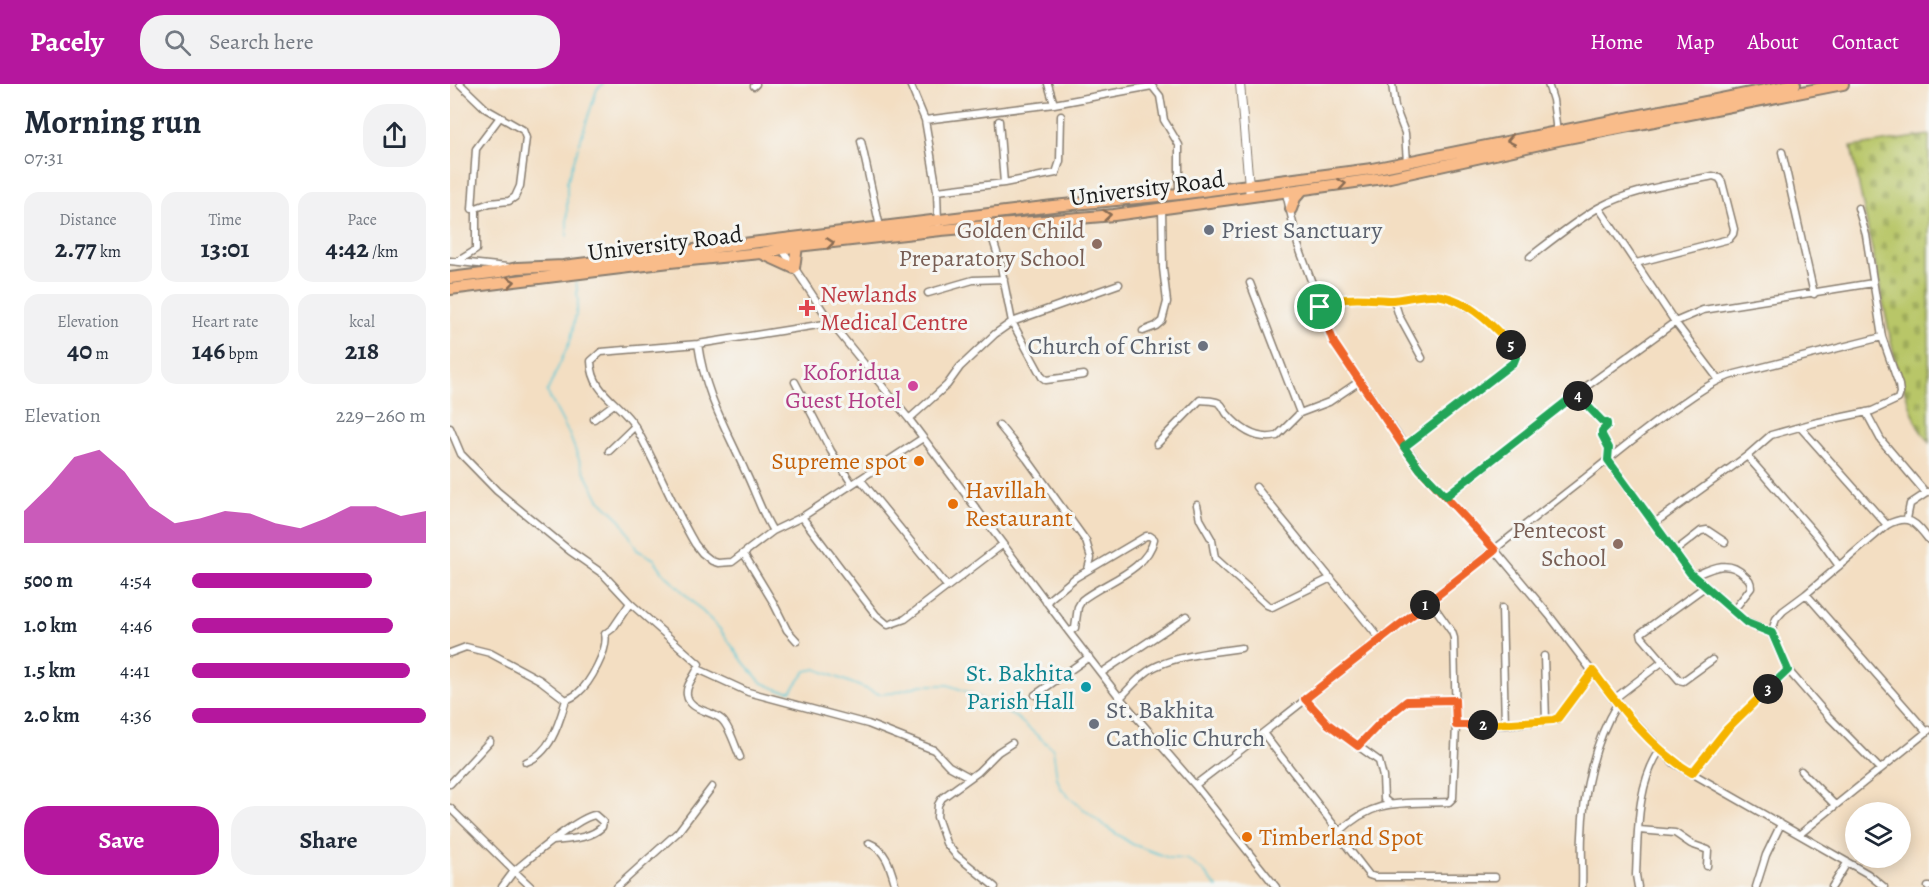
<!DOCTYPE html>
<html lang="en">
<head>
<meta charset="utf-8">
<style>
	body { margin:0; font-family:Alegreya,serif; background:#f2f2f3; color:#1f2937; height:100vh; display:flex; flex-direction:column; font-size:22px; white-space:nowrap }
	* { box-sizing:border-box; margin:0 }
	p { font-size:20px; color:#747a83 }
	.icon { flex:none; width:33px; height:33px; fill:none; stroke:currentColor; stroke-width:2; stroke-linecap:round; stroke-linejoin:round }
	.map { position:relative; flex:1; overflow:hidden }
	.side { display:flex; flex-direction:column; background:#fff; width:450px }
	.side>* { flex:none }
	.fabs { position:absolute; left:1395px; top:718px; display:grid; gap:12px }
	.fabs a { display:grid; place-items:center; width:66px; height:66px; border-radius:50%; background:#fff; box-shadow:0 3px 15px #0003; font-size:30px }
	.pin { position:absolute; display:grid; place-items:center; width:51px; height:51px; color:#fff; margin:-26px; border:3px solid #fff; border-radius:50%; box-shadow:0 2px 6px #0007 }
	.km { position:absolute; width:30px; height:30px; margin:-15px; border-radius:50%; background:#222; color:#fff; font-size:16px; line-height:30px; text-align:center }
	.round { display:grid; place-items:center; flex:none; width:63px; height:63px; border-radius:24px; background:#f2f2f3 }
	.headline { display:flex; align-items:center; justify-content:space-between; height:102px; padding:0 24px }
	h1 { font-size:33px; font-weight:600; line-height:45px }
	.metrics { display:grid; grid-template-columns:repeat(3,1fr); gap:9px; height:102px; padding:6px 24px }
	.metrics div { display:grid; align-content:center; border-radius:15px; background:#f2f2f3; text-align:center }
	.metrics b { font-size:26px; font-weight:600 }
	.metrics small { font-size:16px; font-weight:400 }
	.metrics p { font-size:16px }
	.chart { height:168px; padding:12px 24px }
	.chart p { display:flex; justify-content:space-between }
	.chart svg { width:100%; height:108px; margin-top:6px; fill:#b5179e; opacity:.7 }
	.cta { display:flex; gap:12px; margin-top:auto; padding:12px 24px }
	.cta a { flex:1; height:69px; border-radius:24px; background:#b5179e; color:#fff; font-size:24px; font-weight:600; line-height:69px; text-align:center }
	.cta a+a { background:#f2f2f3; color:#1f2937 }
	ul { padding:0 24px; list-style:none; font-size:20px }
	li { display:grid; grid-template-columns:96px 72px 1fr; align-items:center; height:45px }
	li i { height:15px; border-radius:8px; background:#b5179e }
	header { display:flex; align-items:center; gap:36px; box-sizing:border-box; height:84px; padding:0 30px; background:#b5179e; color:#fff }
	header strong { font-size:28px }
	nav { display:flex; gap:33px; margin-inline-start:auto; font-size:21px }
	.search { width:420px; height:54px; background:#f2f2f3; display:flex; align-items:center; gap:15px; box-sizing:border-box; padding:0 21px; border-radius:24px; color:#747a83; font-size:22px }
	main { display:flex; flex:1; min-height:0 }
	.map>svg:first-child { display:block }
	.cemetery { fill:url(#cemetery-stones); stroke:#6a7142; stroke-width:1.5 }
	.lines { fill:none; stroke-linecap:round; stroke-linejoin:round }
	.stream { stroke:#5cc7d6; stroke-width:1.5 }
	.minor-casing { stroke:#887d6f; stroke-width:9 }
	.tertiary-casing { stroke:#887d6f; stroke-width:10 }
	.trunk-casing { stroke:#887d6f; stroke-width:14 }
	.minor { stroke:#fff; stroke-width:6 }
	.tertiary { stroke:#fff; stroke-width:8 }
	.trunk { stroke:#f9bc8a; stroke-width:10 }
	.oneway { stroke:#8a6c53 }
	.split-1-casing { stroke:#fff; stroke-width:12 }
	.split-2-casing { stroke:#fff; stroke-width:12 }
	.split-3-casing { stroke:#fff; stroke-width:12 }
	.split-4-casing { stroke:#fff; stroke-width:12 }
	.split-5-casing { stroke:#fff; stroke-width:12 }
	.split-6-casing { stroke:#fff; stroke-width:12 }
	.split-1 { stroke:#f0652b; stroke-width:8 }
	.split-2 { stroke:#f0652b; stroke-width:8 }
	.split-3 { stroke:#f5b400; stroke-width:8 }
	.split-4 { stroke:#22a559; stroke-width:8 }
	.split-5 { stroke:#22a559; stroke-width:8 }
	.split-6 { stroke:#f5b400; stroke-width:8 }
	.worship-dot { fill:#6b7280; stroke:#f6f6f2; stroke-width:2 }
	.education-dot { fill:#8d6e63; stroke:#f6f6f2; stroke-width:2 }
	.health-dot { fill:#e0444e; stroke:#f6f6f2; stroke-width:2 }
	.hotel-dot { fill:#d1479c; stroke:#f6f6f2; stroke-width:2 }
	.food-dot { fill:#e8710a; stroke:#f6f6f2; stroke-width:2 }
	.culture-dot { fill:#0f9aa8; stroke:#f6f6f2; stroke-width:2 }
	.labels { text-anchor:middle; stroke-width:6; stroke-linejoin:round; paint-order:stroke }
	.street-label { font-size:24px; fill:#1c1c1c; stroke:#f6f6f2 }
	.education-label { font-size:24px; fill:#785e54; stroke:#f6f6f2; text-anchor:end }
	.worship-label { font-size:24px; fill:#5b616d; stroke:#f6f6f2; text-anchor:start }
	.health-label { font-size:24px; fill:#be3a42; stroke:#f6f6f2; text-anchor:start }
	.hotel-label { font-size:24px; fill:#b23c85; stroke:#f6f6f2; text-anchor:end }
	.food-label { font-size:24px; fill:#c56008; stroke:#f6f6f2; text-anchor:start }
	.culture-label { font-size:24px; fill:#0d838f; stroke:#f6f6f2; text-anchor:end }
</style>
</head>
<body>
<header>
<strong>Pacely</strong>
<div class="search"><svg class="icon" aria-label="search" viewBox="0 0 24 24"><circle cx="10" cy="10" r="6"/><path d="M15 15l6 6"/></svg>Search here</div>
<nav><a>Home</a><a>Map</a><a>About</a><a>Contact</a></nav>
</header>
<main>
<section class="side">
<div class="headline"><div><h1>Morning run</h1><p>07:31</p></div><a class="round"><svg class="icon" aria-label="share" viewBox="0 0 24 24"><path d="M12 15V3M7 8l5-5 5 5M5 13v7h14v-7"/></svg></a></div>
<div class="metrics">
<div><p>Distance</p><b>2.77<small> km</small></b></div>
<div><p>Time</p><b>13:01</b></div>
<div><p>Pace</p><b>4:42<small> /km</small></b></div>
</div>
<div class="metrics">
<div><p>Elevation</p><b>40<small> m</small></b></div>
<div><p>Heart rate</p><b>146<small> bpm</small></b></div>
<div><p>kcal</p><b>218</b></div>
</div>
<div class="chart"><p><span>Elevation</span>229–260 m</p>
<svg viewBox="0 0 160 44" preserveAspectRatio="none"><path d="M0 44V31L10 21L20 9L30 6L40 15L50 29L60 36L70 34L80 31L90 32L100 36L110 38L120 34L130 29L140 29L150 33L160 31V44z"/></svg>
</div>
<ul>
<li><b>500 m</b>4:54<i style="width:77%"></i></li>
<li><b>1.0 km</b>4:46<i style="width:86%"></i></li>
<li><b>1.5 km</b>4:41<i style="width:93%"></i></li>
<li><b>2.0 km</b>4:36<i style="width:100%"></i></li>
</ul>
<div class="cta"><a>Save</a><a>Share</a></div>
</section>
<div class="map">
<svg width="1479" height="803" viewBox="0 0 1479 803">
	<defs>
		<pattern id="cemetery-stones" width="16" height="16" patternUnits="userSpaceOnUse" patternTransform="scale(1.5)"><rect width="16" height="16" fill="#b8c668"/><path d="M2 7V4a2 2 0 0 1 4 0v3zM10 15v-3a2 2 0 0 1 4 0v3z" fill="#9eaa5a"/></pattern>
	</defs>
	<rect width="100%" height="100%" fill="#f6f6f2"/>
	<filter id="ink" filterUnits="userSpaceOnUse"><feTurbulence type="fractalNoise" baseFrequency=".0167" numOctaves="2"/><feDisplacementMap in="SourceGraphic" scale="12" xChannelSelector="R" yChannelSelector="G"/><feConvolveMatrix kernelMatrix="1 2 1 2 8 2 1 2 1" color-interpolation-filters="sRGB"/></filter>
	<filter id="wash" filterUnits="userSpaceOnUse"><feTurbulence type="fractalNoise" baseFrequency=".008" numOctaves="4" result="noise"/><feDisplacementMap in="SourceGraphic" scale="24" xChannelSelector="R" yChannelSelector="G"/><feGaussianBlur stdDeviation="1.35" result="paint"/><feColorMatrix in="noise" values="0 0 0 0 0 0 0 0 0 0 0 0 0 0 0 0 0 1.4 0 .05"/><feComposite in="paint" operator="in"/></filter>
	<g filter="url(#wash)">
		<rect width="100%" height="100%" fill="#f3dec2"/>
		<!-- cemetery -->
		<path class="cemetery" d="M1479,51V359L1468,343L1447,286L1401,63Z"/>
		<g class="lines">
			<!-- stream -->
			<path class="stream" d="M117,152V98L147,5L153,0
				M126,194L128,219L121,255L97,308L119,350L132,383L149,415L171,436L187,466L204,475L213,488L269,544L295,580L311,598L329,606L341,607L356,587L366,585L429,610L443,609L471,601H498L521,609L567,634L603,665L607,694L611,704L620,714L656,743L682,760L719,774L736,775L753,787L767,803"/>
		</g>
	</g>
	<g filter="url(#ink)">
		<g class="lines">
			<!-- minor casing -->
			<g class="minor-casing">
				<path id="minor" d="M10,0L36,25L73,46L76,54L70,102L65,113L59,117L40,119L26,124
					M460,0L475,36L487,107L488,139
					M598,0L604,20L702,2L710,12L714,36L729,61V110
					M942,0L945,23L955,49L957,78
					M1098,0L1103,16L1107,49
					M304,2L306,0
					M475,36L604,20
					M549,37L554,99
					M411,57L430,143
					M1332,68L1364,210
					M835,105L848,161L884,259L971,385L1045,466L1099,531L1167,620L1224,679L1418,790L1434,803
					M487,107L554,99L606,89L610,77L611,32
					M1149,124L1225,238L1269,296
					M539,143L550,178L562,238L592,293L596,296L634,291
					M332,165L381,239L459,335L619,548L670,614L745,701L826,803
					M1080,173C1102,156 1124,138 1148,124C1182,105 1225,100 1263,92L1269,94L1272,98L1284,145L1283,150L1279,155L1186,179
					M0,177L57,183
					M8,177L26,166V124L22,125L26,65L50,33
					M800,199L850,329L879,318L910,297
					M478,209L523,196L554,195
					M944,216C959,214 975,209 990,211C1011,214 1071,256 1064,278L954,363
					M870,223L895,215L944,216L949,232L972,274
					M381,239L248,260L151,268L141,277C142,311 171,318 186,344C207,381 223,423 245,460L252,469L262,477L268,479L282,478L323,447L352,433L473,354
					M693,247L706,242L712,237L717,218L713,184L712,124
					M248,260C255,310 275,342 295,387C305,407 311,428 323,447
					M345,298L381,367L402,400
					M1126,310L1152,337L1157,339L1152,351L1159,364L1158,376L1240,488L1297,539L1321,549
					M1416,328L1431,356L1476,409
					M144,335L164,320
					M459,335L497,301L510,283L545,250L562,238L669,200
					M549,341L577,375L636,457L641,474L638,485
					M1350,343L1437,441
					M0,344L11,370L47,407L120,467L153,490L180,519L249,580C247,591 235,600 237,611C239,626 261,627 271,635C279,641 285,662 290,673
					M707,360L750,316C756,317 763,316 769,319C773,321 774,326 777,330C790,345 807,357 827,352L850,329
					M159,367L185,342
					M1297,372L1368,453L1389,482
					M410,395L497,502
					M806,403L930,555
					M996,412L1126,310L1225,238L1253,226L1423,199
					M747,421L750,435L762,456L765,474L817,521L822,523L828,520L881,494
					M352,433L426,531L438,541L455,535L552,461
					M1457,435L1460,420L1478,408
					M1203,440L1297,372L1321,351L1364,339L1422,327L1448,315L1450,309L1449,301L1432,253L1416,151L1408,124
					M1224,468L1251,447L1257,446L1275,458
					M294,470L323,518L337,546L347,557
					M1244,492C1262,484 1279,475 1294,491C1299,495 1301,497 1301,504L1283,527
					M1256,502L1191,549L1192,553L1229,596L1233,597L1262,576
					M1356,510L1477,648
					M980,517L1002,548L1004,554L1006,641L1003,714L999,718C952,720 926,713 889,748V752L919,791L925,793H1045
					M596,518L625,494L696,452H700L704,455C697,487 654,498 632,516L628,523L625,544L619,548
					M1052,524L1055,641
					M0,569L16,563L40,569L90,596L116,616
					M1094,572L1096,637
					M248,585L298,608L418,640L484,666L499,682L519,693
					M651,589L737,532
					M585,611L639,573
					M670,614C679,605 688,594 698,587C717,573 767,567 791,564
					M855,615L878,640L908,662
					M1164,615L1212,578
					M1006,641H1055L1103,636L1108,634L1143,587
					M813,649L889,748
					M76,678C101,669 109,639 116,616C120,614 125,612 128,609C140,599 159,565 155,550L163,544L180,519
					M1429,684L1378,632L1338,586L1321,549L1326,535L1333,527L1356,510L1437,441C1459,429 1466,439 1479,456
					M1351,687L1385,721
					M1242,689L1277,645L1338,586
					M0,700L40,657
					M745,701C874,604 999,500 1126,401C1162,373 1196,343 1234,318C1250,307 1267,295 1285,290L1432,253
					M940,720L934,715L933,693L929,677L908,662L932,637L957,617L1005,616
					M0,724L64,787C80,774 128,733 145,731L153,738L152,743C140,755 119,755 102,757
					M1189,746L1225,749L1241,760L1258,766L1257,782
					M1350,750L1479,646
					M419,759C437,766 441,786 446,803
					M52,803L64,787L81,803
					M167,803L228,748L262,703
					M545,803L506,771L496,759L487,733L488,721L492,714L528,688L548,668L562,659
					M1132,803C1133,786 1131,769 1132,752C1133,708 1144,658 1167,620
					M1188,803L1186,791C1188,750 1186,700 1211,665
					M1306,803L1316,771L1331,740
					M1382,803L1397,779
					M1478,803H1479"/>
			</g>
			<!-- tertiary casing -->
			<g class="tertiary-casing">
				<path id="tertiary" d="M790,0L800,113"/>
			</g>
			<!-- trunk casing -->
			<g class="trunk-casing">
				<path id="trunk" d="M841,125L845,114L853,105
					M311,169L344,184L347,162
					M0,194L49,188L67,184L113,182L603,122L729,110L922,85L1345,0
					M0,205L220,178L311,169L347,162L491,146L664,131L898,99L940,93L1108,56L1393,0"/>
			</g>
			<!-- minor -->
			<use href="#minor" class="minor"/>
			<!-- tertiary -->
			<use href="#tertiary" class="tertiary"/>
			<!-- trunk -->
			<use href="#trunk" class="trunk"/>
		</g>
		<!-- one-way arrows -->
		<defs><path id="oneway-chevron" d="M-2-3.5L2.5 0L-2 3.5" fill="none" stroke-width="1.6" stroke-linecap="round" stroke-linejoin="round" transform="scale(1.5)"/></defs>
		<g class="oneway">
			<use href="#oneway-chevron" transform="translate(1061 56) rotate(169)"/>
			<use href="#oneway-chevron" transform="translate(892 100) rotate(-8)"/>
			<use href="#oneway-chevron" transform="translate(657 131) rotate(-6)"/>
			<use href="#oneway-chevron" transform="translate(380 159) rotate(-6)"/>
			<use href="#oneway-chevron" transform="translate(61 198) rotate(-7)"/>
		</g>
	</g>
	<g class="lines" filter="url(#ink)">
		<!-- split-1 casing -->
		<g class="split-1-casing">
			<path id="split-1" d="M870,223L884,259L954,363L970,385L1045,466L975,521"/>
		</g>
		<!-- split-2 casing -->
		<g class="split-2-casing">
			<path id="split-2" d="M975,521L855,615L878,640L908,662L932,637L957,617L1005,616L1006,641H1033"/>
		</g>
		<!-- split-3 casing -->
		<g class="split-3-casing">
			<path id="split-3" d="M1033,641L1103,636L1108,634L1143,587C1171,625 1202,665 1242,689L1277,645L1318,605"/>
		</g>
		<!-- split-4 casing -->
		<g class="split-4-casing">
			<path id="split-4" d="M1128,312L1152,337L1157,339V342L1152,347V351L1159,364L1158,376L1240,489L1297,539L1322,549L1338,586L1318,605"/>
		</g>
		<!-- split-5 casing -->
		<g class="split-5-casing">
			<path id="split-5" d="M1061,261L1066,273L1064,278L954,363L970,385L996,412L1126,310L1128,312"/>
		</g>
		<!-- split-6 casing -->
		<g class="split-6-casing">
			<path id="split-6" d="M870,223C878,221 887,216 896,215C912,213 928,216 943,216C955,215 968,211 980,211C1012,210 1041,239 1061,261"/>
		</g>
		<!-- split-1 -->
		<use href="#split-1" class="split-1"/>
		<!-- split-2 -->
		<use href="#split-2" class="split-2"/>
		<!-- split-3 -->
		<use href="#split-3" class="split-3"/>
		<!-- split-4 -->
		<use href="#split-4" class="split-4"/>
		<!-- split-5 -->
		<use href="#split-5" class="split-5"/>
		<!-- split-6 -->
		<use href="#split-6" class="split-6"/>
	</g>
	<!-- markers -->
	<g class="worship-dot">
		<circle cx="759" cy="146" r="6"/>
		<circle cx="753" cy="262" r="6"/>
		<circle cx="644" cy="640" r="6"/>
	</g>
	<g class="education-dot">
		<circle cx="647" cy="160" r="6"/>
		<circle cx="1168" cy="460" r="6"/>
	</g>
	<path class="health-dot" d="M354 215h6v6h6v6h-6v6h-6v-6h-6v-6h6z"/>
	<circle class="hotel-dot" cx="463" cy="302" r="6"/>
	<g class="food-dot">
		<circle cx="469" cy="377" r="6"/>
		<circle cx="503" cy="420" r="6"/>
		<circle cx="797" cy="753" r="6"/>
	</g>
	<circle class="culture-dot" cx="636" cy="603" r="6"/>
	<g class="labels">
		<!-- street labels -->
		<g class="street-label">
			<text transform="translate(697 104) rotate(-7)" y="8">University Road</text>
			<text transform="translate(215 159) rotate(-7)" y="8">University Road</text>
		</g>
		<!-- education labels -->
		<g class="education-label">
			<text x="635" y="154">Golden Child<tspan x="635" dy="28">Preparatory School</tspan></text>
			<text x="1156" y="454">Pentecost<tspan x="1156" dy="28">School</tspan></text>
		</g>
		<!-- worship labels -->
		<g class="worship-label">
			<text x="771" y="154">Priest Sanctuary</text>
			<text x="741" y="270" text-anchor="end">Church of Christ</text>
			<text x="656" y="634">St. Bakhita<tspan x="656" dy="28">Catholic Church</tspan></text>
		</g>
		<!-- health labels -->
		<g class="health-label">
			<text x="370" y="218">Newlands<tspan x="370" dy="28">Medical Centre</tspan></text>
		</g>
		<!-- hotel labels -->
		<g class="hotel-label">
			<text x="451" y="296">Koforidua<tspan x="451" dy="28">Guest Hotel</tspan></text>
		</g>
		<!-- food labels -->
		<g class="food-label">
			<text x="457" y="385" text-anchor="end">Supreme spot</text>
			<text x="515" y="414">Havillah<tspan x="515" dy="28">Restaurant</tspan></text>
			<text x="809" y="761">Timberland Spot</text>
		</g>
		<!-- culture labels -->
		<g class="culture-label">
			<text x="624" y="597">St. Bakhita<tspan x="624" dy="28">Parish Hall</tspan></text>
		</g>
	</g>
</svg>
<div class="fabs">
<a><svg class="icon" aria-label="layers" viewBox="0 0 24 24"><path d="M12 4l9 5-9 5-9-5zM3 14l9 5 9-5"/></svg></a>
</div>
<div class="pin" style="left:870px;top:223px;background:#1e9e55"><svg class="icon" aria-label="arrive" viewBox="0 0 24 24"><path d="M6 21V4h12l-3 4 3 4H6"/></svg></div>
<b class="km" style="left:975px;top:521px">1</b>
<b class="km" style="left:1033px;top:641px">2</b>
<b class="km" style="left:1318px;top:605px">3</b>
<b class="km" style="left:1128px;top:312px">4</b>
<b class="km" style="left:1061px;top:261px">5</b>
</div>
</main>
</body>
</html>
